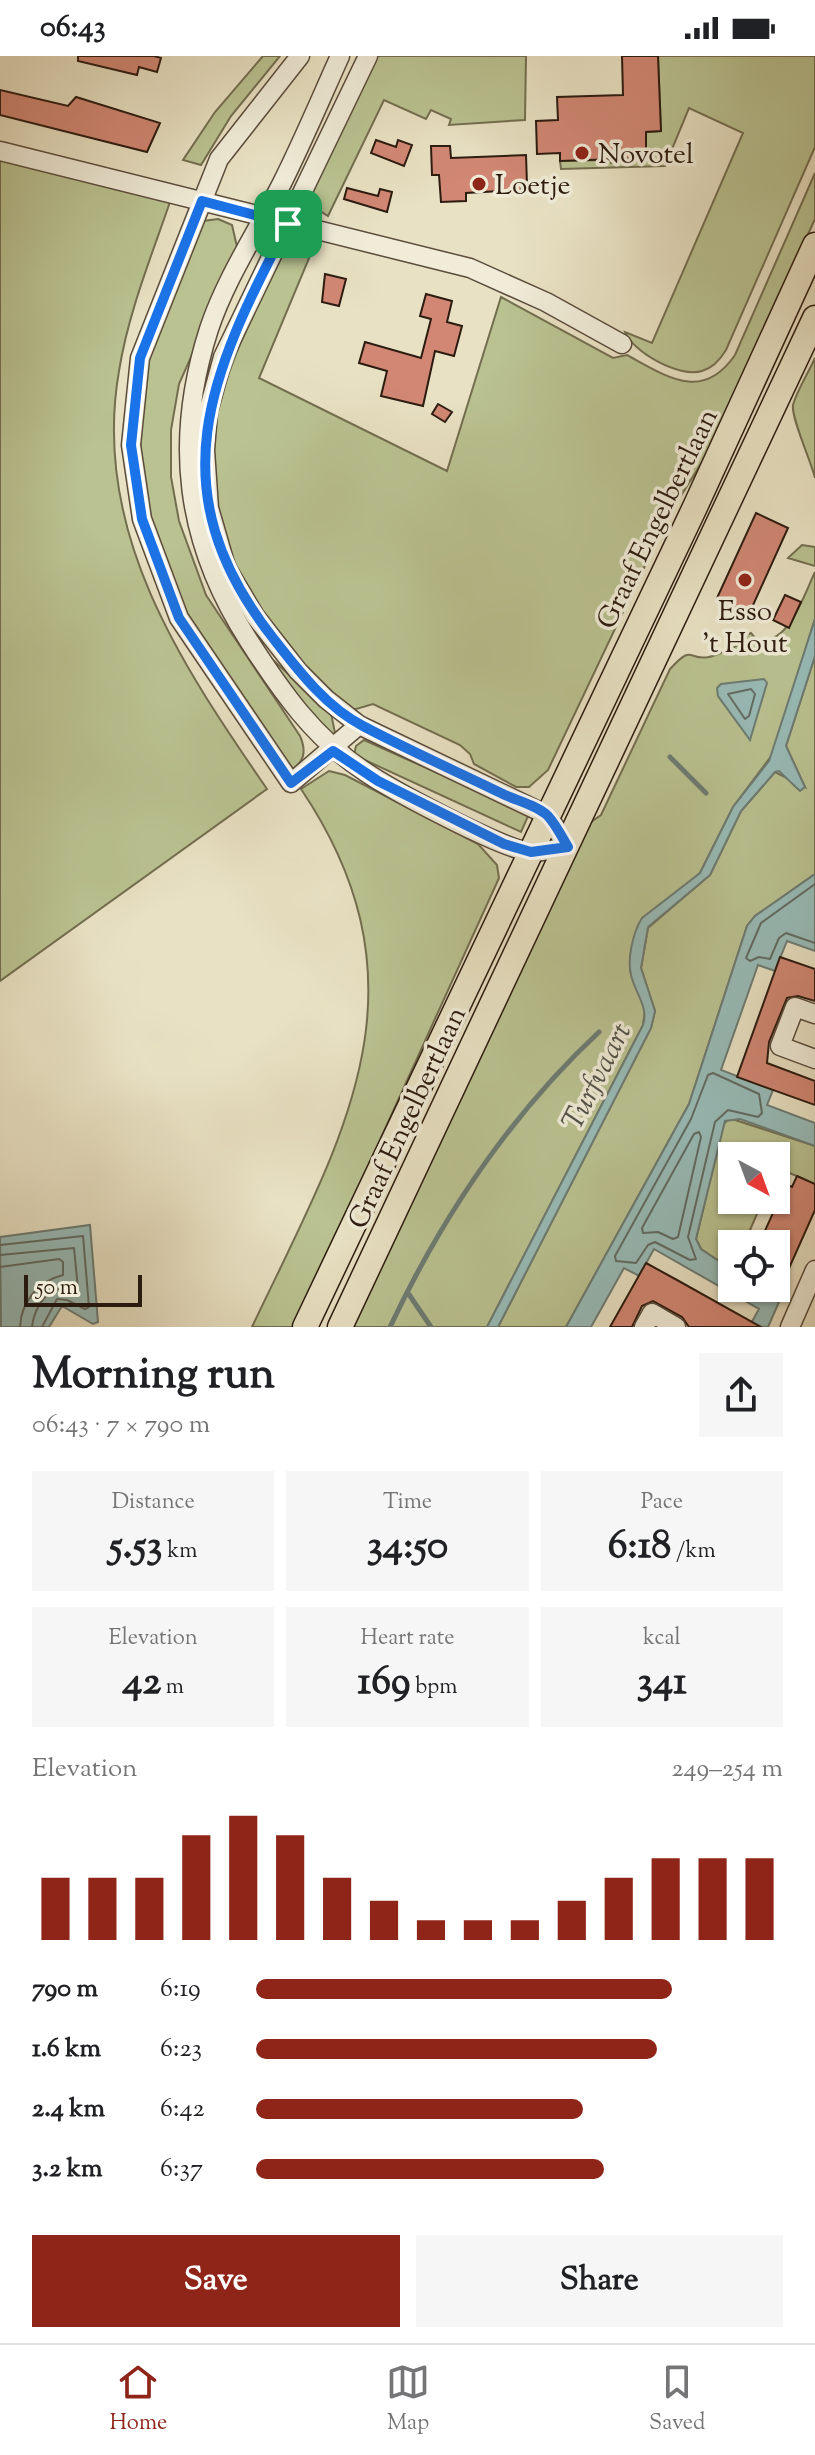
<!DOCTYPE html>
<html lang="en">
<head>
<meta charset="utf-8">
<style>
	body { margin:0; font-family:"Sorts Mill Goudy",serif; background:#f6f6f6; color:#202124; height:100vh; display:flex; flex-direction:column; font-size:30px; white-space:nowrap }
	* { box-sizing:border-box; margin:0 }
	p { font-size:26px; color:#757577 }
	.icon { flex:none; width:44px; height:44px; fill:none; stroke:currentColor; stroke-width:2; stroke-linecap:round; stroke-linejoin:round }
	.map { position:relative; height:1271px; overflow:hidden }
	.panel { display:flex; flex-direction:column; background:#fff; flex:1 }
	.panel>* { flex:none }
	.needle { width:52px; rotate:139deg }
	.controls { position:absolute; left:718px; top:1086px; display:grid; gap:16px }
	.controls a { display:grid; place-items:center; width:72px; height:72px; border-radius:0px; background:#fff; box-shadow:0 2px 6px #0004; font-size:40px }
	.scale { position:absolute; left:24px; bottom:20px; width:118px; box-sizing:border-box; padding-left:8px; border:4px solid #2c1b0f; border-top:0; font-size:22px; line-height:28px; white-space:nowrap; color:#2c1b0f; -webkit-text-stroke:6px #f0ecd8; paint-order:stroke }
	.pin { position:absolute; display:grid; place-items:center; width:68px; height:68px; color:#fff; margin:-34px; border-radius:16px; box-shadow:0 4px 12px #0006 }
	.round { display:grid; place-items:center; flex:none; width:84px; height:84px; border-radius:0px; background:#f6f6f6 }
	.head { display:flex; align-items:center; justify-content:space-between; height:136px; padding:0 32px }
	h1 { font-size:44px; font-weight:800; line-height:60px }
	.metrics { display:grid; grid-template-columns:repeat(3,1fr); gap:12px; height:136px; padding:8px 32px }
	.metrics div { display:grid; align-content:center; border-radius:0px; background:#f6f6f6; text-align:center }
	.metrics b { font-size:40px; font-weight:800 }
	.metrics small { font-size:22px; font-weight:400 }
	.metrics p { font-size:22px }
	.chart { height:224px; padding:16px 32px }
	.chart p { display:flex; justify-content:space-between }
	.chart svg { width:100%; height:144px; margin-top:8px; stroke:#8f2418; stroke-width:6 }
	.cta { display:flex; gap:16px; margin-top:auto; padding:16px 32px }
	.cta a { flex:1; height:92px; border-radius:0px; background:#8f2418; color:#fff; font-size:32px; font-weight:800; line-height:92px; text-align:center }
	.cta a+a { background:#f6f6f6; color:#202124 }
	ul { padding:0 32px; list-style:none; font-size:26px }
	li { display:grid; grid-template-columns:128px 96px 1fr; align-items:center; height:60px }
	li i { height:20px; border-radius:10px; background:#8f2418 }
	.status { display:flex; justify-content:space-between; align-items:center; height:56px; padding:0 40px; background:#fff; direction:ltr }
	.status svg { height:22px; fill:currentColor }
	.dock { display:flex; justify-content:space-around; align-items:center; height:112px; border-top:2px solid #e0e0e0; background:#fff; font-size:22px; color:#757577 }
	.dock a { display:grid; justify-items:center; gap:4px }
	.dock .active { color:#8f2418 }
	.map>svg:first-child { display:block }
	.green { fill:#bac291; stroke:#736e50; stroke-width:2 }
	.water { fill:#98bcb8; stroke:#6d7c74; stroke-width:2 }
	.lines { fill:none; stroke-linecap:round; stroke-linejoin:round }
	.shore { stroke:#626c64; stroke-width:2 }
	.stream { stroke:#6d7c74; stroke-width:5 }
	.building { fill:#d18774; stroke:#2c1b0f; stroke-width:2 }
	.minor-casing { stroke:#5b4c3c; stroke-width:21 }
	.major-casing { stroke:#2c1b0f; stroke-width:27 }
	.minor { stroke:#f0ecd8; stroke-width:18 }
	.major { stroke:#e8e1c3; stroke-width:24 }
	.route-casing { stroke:#fff; stroke-width:16 }
	.route { stroke:#1a73e8; stroke-width:10 }
	.poi-dot { fill:#8f2418; stroke:#f0ecd8; stroke-width:3 }
	.labels { text-anchor:middle; stroke-width:7; stroke-linejoin:round; paint-order:stroke }
	.poi-label { font-size:28px; fill:#2c1b0f; stroke:#f0ecd8; text-anchor:start }
	.street-label { font-size:28px; fill:#2c1b0f; stroke:#f0ecd8 }
	.water-label { font-size:30px; font-style:italic; fill:#52534a; stroke:#f0ecd8 }
</style>
</head>
<body>
<div class="status"><b>06:43</b><svg viewBox="0 0 49 12"><path d="M0 12V9h3v3zM5 12V6h3v6zM10 12V3h3v9zM15 12V0h3v12zM26 1h20v11H26zM47 4h2v5h-2z"/></svg></div>
<div class="map">
<svg width="815" height="1271" viewBox="0 0 815 1271">
	<rect width="100%" height="100%" fill="#e8e1c3"/>
	<filter id="stains"><feTurbulence type="fractalNoise" baseFrequency=".0025" numOctaves="4"/><feColorMatrix values="0 0 0 0 .2 0 0 0 0 .09 0 0 0 0 .02 0 0 0 .5 -.17"/></filter>
	<radialGradient id="worn" r=".72"><stop offset=".6" stop-color="#630" stop-opacity="0"/><stop offset="1" stop-color="#630" stop-opacity=".3"/></radialGradient>
	<!-- green -->
	<path class="green" d="M263,0H280L231,60L201,109L183,104L215,56Z
		M372,0H526L525,64L449,69L451,63L431,54L426,63L384,44L328,160L312,150L310,134Z
		M658,0H815V91L726,294C720,304 713,312 702,315C679,322 633,296 625,276L652,287L743,77L689,52L665,110L561,113L560,105L604,104L610,86L611,107H621L620,86H625L626,103L646,102V76L661,75Z
		M0,104L170,146C151,201 128,258 119,315C91,475 181,608 267,733L0,925Z
		M815,117V163L706,400L670,457L548,714L529,731H516L474,708L470,698L460,689L373,648L353,654C337,641 316,628 302,611C248,549 199,458 214,372C225,310 256,254 283,197L295,186L317,183L259,322L447,415L501,241L613,302L627,299C666,320 702,347 735,299Z
		M218,163L232,169L238,195L179,328L171,374V421L179,465L206,539L300,680C307,696 304,706 290,716C260,673 220,627 196,581C156,503 130,412 144,324C153,269 182,216 203,165Z
		M815,302V422C811,405 791,362 793,349C797,334 809,316 815,302Z
		M802,489L815,491V510L788,502Z
		M815,516V563L772,699L733,751L700,817L638,869L630,914L645,954L643,969L487,1271H349L588,768L601,759L670,613C694,587 687,605 709,601C720,599 731,592 740,588L738,583L751,577L756,583C787,593 804,539 815,516Z
		M815,600V818L755,860L747,870L689,1048L566,1271H498L651,972L655,955L641,912L648,872L710,819L741,755L775,716L805,731L786,690Z
		M273,604L331,657L335,677L331,680L283,624Z
		M364,684L529,758L521,776L354,699L356,690Z
		M329,715L345,719L478,788L497,809L499,822L295,1271H252C341,1083 436,934 301,733Z
		M729,1062L815,1090V1128L778,1112L776,1115V1100H732V1144H763L744,1188H732V1214L701,1193L696,1183L723,1069Z
		M776,1215L789,1221L779,1246L759,1232H776Z"/>
	<!-- water -->
	<path class="water" d="M815,563V600L786,690L805,731L800,735L779,715L775,716L741,755L710,819L648,871L641,912L655,955L651,972L498,1271H487L643,969C649,951 635,937 631,919C627,903 633,876 642,862L700,817L733,751L769,705Z
		M764,623L767,627L750,684L718,640L717,632L721,628Z
		M815,818V895L787,885L775,915L758,909L721,1014L773,1034L767,1049L815,1067V1090L740,1063L725,1065L696,1183L701,1193L732,1214V1232H759L779,1246L768,1271H749L759,1253L654,1193L639,1220L624,1212L591,1271H566L689,1048L747,870L755,860Z
		M90,1169L98,1266L93,1268L62,1250L49,1271H1L0,1181Z"/>
	<g class="lines">
		<!-- shore -->
		<path class="shore" d="M751,633L755,638L749,660L745,663L728,638Z
			M815,828L761,867L746,902L750,905L759,901L770,903L779,882L786,877L815,887
			M713,1017L759,1038L762,1057L758,1061L728,1054L715,1066L688,1181L696,1203L690,1204L655,1186L648,1189L636,1207L616,1205L615,1200L691,1063L708,1019Z
			M699,1076L701,1081L678,1181L673,1183L658,1176L643,1177L642,1172L694,1078Z
			M0,1189L83,1180L89,1251L85,1253L67,1244L57,1243L42,1271
			M0,1199L74,1192L78,1233C71,1235 65,1231 58,1233C43,1236 33,1258 32,1271
			M0,1211L59,1203L63,1206V1219C39,1225 21,1245 20,1271"/>
		<!-- stream -->
		<path class="stream" d="M670,701L706,737
			M408,1237L431,1271
			M390,1271C442,1161 510,1059 599,976"/>
	</g>
	<!-- building -->
	<path class="building" d="M78,0H154L161,2L157,16L139,11L137,19L78,5Z
		M622,0H658L661,75L646,76V102L560,105V97L537,98L536,65L558,64L557,41L623,39Z
		M0,34L68,50L76,41L160,67L147,96L0,59Z
		M376,84L396,91L398,84L412,89L404,110L371,97Z
		M431,90H450L451,102L526,99L527,128H521V134L466,137V145L441,146L439,119H432Z
		M347,132L378,140L380,133L392,136L387,156L344,143Z
		M325,218L346,223L339,250L322,246Z
		M426,238L452,245L447,266L462,270L454,300L435,295L423,350L381,340L387,315L359,307L365,286L421,302L431,263L420,260Z
		M438,348L452,356L445,366L432,358Z
		M756,457L788,472L749,558L717,542Z
		M785,539L801,546L789,572L773,564Z
		M780,901L815,913V945L798,940L787,942L769,986L767,1007L815,1025V1049L737,1021Z
		M797,1120L815,1128V1154L786,1219L776,1215V1188H759L786,1128L792,1131Z
		M646,1207L677,1224L761,1271H689L682,1261L653,1245L642,1250L632,1271H610Z"/>
	<g class="lines">
		<!-- minor casing -->
		<g class="minor-casing">
			<path id="minor" d="M300,0L219,103L140,302L131,389L142,463L179,562L291,727L359,669
				M340,0C321,42 303,85 282,127C258,174 226,222 209,273C173,385 185,486 249,585C281,635 314,682 364,715C390,733 505,795 532,796C544,796 557,792 568,791L547,759L359,669L326,643L298,615L255,560L226,511L209,452L205,394L208,356L223,301L368,0
				M0,95L470,212L546,246L622,288
				M815,958L795,951L780,990L815,1003
				M644,1271L652,1257L676,1271
				M790,1271L815,1214"/>
		</g>
		<!-- major casing -->
		<g class="major-casing">
			<path id="major" d="M305,1271L695,451L815,189
				M340,1271L815,262"/>
		</g>
		<!-- minor -->
		<use href="#minor" class="minor"/>
		<!-- major -->
		<use href="#major" class="major"/>
	</g>
	<g class="lines">
		<!-- route casing -->
		<g class="route-casing">
			<path id="route" d="M202,145L288,168C210,317 156,433 273,582C298,614 326,651 363,670C410,695 458,716 505,739C518,745 538,750 548,760C556,769 562,781 568,791L531,796L504,788L378,725L333,695L291,727L179,562L142,463L131,389L140,302Z"/>
		</g>
		<!-- route -->
		<use href="#route" class="route"/>
	</g>
	<!-- markers -->
	<g class="poi-dot">
		<circle cx="582" cy="97" r="8"/>
		<circle cx="479" cy="128" r="8"/>
		<circle cx="745" cy="524" r="8"/>
	</g>
	<g class="labels">
		<!-- poi labels -->
		<g class="poi-label">
			<text x="598" y="107">Novotel</text>
			<text x="495" y="138">Loetje</text>
			<text x="745" y="564" text-anchor="middle">Esso<tspan x="745" dy="32">'t Hout</tspan></text>
		</g>
		<!-- street labels -->
		<g class="street-label">
			<text transform="translate(656 462) rotate(-64)" y="10">Graaf Engelbertlaan</text>
			<text transform="translate(406 1061) rotate(-65)" y="10">Graaf Engelbertlaan</text>
		</g>
		<!-- water labels -->
		<g class="water-label">
			<text transform="translate(596 1020) rotate(-63)" y="10">Turfvaart</text>
		</g>
	</g>
	<rect width="100%" height="100%" filter="url(#stains)"/>
	<rect width="100%" height="100%" fill="url(#worn)"/>
</svg>
<div class="controls">
<a><svg class="needle" viewBox="-14 -14 28 28"><path d="M0-13l5 13h-10z" fill="#e53935"/><path d="M0 13l5-13h-10z" fill="#757577"/></svg></a>
<a><svg class="icon" aria-label="locate" viewBox="0 0 24 24"><circle cx="12" cy="12" r="6"/><path d="M12 2v4M12 18v4M2 12h4M18 12h4"/></svg></a>
</div>
<div class="scale">50 m</div>
<div class="pin" style="left:288px;top:168px;background:#1e9e55"><svg class="icon" aria-label="arrive" viewBox="0 0 24 24"><path d="M6 21V4h12l-3 4 3 4H6"/></svg></div>
</div>
<section class="panel">
<div class="head"><div><h1>Morning run</h1><p>06:43 · 7 × 790 m</p></div><a class="round"><svg class="icon" aria-label="share" viewBox="0 0 24 24"><path d="M12 15V3M7 8l5-5 5 5M5 13v7h14v-7"/></svg></a></div>
<div class="metrics">
<div><p>Distance</p><b>5.53<small> km</small></b></div>
<div><p>Time</p><b>34:50</b></div>
<div><p>Pace</p><b>6:18<small> /km</small></b></div>
</div>
<div class="metrics">
<div><p>Elevation</p><b>42<small> m</small></b></div>
<div><p>Heart rate</p><b>169<small> bpm</small></b></div>
<div><p>kcal</p><b>341</b></div>
</div>
<div class="chart"><p><span>Elevation</span>249–254 m</p>
<svg viewBox="0 0 160 44" preserveAspectRatio="none"><path d="M5 44V25M15 44V25M25 44V25M35 44V12M45 44V6M55 44V12M65 44V25M75 44V32M85 44V38M95 44V38M105 44V38M115 44V32M125 44V25M135 44V19M145 44V19M155 44V19"/></svg>
</div>
<ul>
<li><b>790 m</b>6:19<i style="width:79%"></i></li>
<li><b>1.6 km</b>6:23<i style="width:76%"></i></li>
<li><b>2.4 km</b>6:42<i style="width:62%"></i></li>
<li><b>3.2 km</b>6:37<i style="width:66%"></i></li>
</ul>
<div class="cta"><a>Save</a><a>Share</a></div>
</section>
<nav class="dock">
<a class="active"><svg class="icon" aria-label="home" viewBox="0 0 24 24"><path d="M3 11l9-7 9 7M6 9v11h12V9"/></svg>Home</a>
<a><svg class="icon" aria-label="map" viewBox="0 0 24 24"><path d="M3 6l6-2 6 2 6-2v14l-6 2-6-2-6 2zM9 4v14M15 6v14"/></svg>Map</a>
<a><svg class="icon" aria-label="saved" viewBox="0 0 24 24"><path d="M7 4h10v16l-5-4-5 4z"/></svg>Saved</a>
</nav>
</body>
</html>
